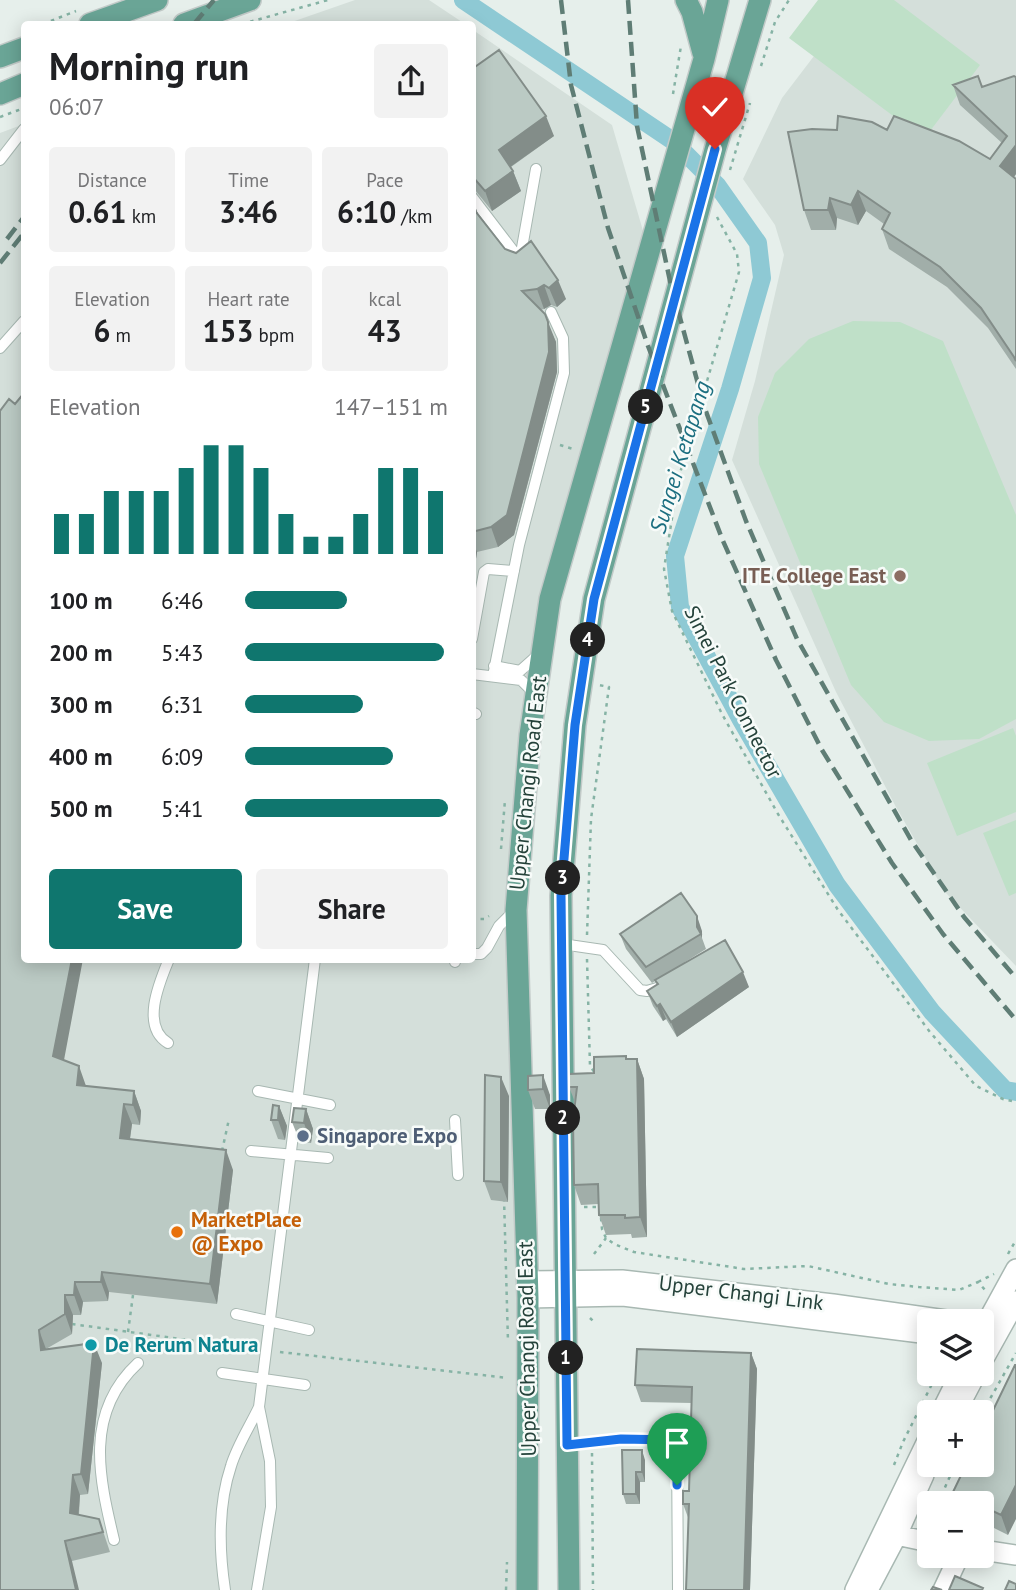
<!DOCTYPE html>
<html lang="en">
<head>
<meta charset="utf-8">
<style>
	body { margin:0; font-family:"PT Sans",sans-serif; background:#f2f2f2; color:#202124; height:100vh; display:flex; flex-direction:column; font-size:26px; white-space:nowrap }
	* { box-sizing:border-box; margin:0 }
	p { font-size:23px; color:#757577 }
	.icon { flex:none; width:38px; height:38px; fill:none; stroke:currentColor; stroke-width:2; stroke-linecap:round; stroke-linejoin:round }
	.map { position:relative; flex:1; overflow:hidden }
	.details { position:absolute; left:21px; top:21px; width:455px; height:942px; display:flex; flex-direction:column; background:#fff; border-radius:7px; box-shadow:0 4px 18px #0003 }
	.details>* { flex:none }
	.controls { position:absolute; left:917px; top:1309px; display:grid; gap:14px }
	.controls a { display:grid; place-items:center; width:77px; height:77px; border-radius:7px; background:#fff; box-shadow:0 4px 18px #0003; font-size:35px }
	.pin { position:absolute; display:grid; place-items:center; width:60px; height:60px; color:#fff; margin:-72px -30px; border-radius:50% 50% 50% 0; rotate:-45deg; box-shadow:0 0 7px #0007 }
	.pin .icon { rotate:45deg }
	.km { position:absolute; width:35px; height:35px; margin:-18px; border-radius:50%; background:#222; color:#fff; font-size:19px; line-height:35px; text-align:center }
	.round { display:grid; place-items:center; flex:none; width:74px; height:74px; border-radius:7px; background:#f2f2f2 }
	.overview { display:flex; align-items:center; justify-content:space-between; height:119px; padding:0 28px }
	h1 { font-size:38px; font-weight:700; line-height:52px }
	.figures { display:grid; grid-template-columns:repeat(3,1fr); gap:10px; height:119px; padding:7px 28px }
	.figures div { display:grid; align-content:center; border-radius:7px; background:#f2f2f2; text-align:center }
	.figures b { font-size:30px; font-weight:700 }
	.figures small { font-size:19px; font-weight:400 }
	.figures p { font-size:19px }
	.chart { height:196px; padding:14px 28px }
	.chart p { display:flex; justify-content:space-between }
	.chart svg { width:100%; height:126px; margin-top:7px; stroke:#0f766e; stroke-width:6 }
	.action { display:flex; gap:14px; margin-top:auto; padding:14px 28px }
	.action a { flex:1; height:80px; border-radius:7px; background:#0f766e; color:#fff; font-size:28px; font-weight:700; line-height:80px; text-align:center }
	.action a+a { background:#f2f2f2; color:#202124 }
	ul { padding:0 28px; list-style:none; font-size:23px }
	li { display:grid; grid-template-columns:112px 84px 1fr; align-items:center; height:52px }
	li i { height:18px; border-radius:9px; background:#0f766e }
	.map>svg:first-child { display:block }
	.built { fill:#d4dfda }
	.green { fill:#bfe0c8 }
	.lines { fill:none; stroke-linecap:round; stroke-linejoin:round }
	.canal { stroke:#8ec9d4; stroke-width:18 }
	.lane-casing { stroke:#a8b8b2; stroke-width:12 }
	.street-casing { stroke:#a8b8b2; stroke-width:22 }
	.primary-casing { stroke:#c2cac8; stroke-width:24 }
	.path { stroke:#86b3a5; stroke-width:2.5; stroke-dasharray:3.5 5; stroke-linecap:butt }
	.lane { stroke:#fff; stroke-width:10 }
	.street { stroke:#fff; stroke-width:19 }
	.primary { stroke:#6aa596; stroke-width:21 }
	.rail { stroke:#5f7d75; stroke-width:4.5; stroke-dasharray:14 7; stroke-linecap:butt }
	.wall { fill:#a1aea9 }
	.shaded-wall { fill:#838d89 }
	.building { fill:#bbcac4; stroke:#838d89; stroke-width:2 }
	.route-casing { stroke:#fff; stroke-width:14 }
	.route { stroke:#1a73e8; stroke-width:9 }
	.education-dot { fill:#8d6e63; stroke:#f7fbf9; stroke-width:2.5 }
	.service-dot { fill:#5c6f8a; stroke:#f7fbf9; stroke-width:2.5 }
	.food-dot { fill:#e8710a; stroke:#f7fbf9; stroke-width:2.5 }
	.culture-dot { fill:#0f9aa8; stroke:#f7fbf9; stroke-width:2.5 }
	.labels { text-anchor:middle; stroke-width:5; stroke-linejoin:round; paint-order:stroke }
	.education-label { font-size:21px; font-weight:bold; fill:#785e54; stroke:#f7fbf9; text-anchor:end }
	.street-label { font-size:21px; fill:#24423a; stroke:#f7fbf9 }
	.service-label { font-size:21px; font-weight:bold; fill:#4e5e75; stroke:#f7fbf9; text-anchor:start }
	.food-label { font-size:21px; font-weight:bold; fill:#c56008; stroke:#f7fbf9; text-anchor:start }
	.culture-label { font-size:21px; font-weight:bold; fill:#0d838f; stroke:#f7fbf9; text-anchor:start }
	.water-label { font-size:23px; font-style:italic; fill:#1c6f80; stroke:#f7fbf9 }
</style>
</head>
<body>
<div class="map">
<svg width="1016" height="1590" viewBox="0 0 1016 1590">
	<rect width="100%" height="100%" fill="#e6efeb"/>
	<!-- built -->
	<path class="built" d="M355,0H429L465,24H286Z
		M880,0H1016V966L945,892L896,807L836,692L732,460L755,381L784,255L775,225L743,179L782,98L830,35Z
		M473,30L612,125L646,241L557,598L531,812L527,936L538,1590H0V133L24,124V959H472Z"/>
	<!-- green -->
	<path class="green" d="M818,0H894L980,65L924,139L789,38Z
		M853,321L900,322L943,341L1016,515V719L979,739L929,741L884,722L851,685L759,464L758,417L775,373L809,339Z
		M1013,728L1016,736V812L957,836L927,763Z
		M1016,820V893L1009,896L983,833Z"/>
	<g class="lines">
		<!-- canal -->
		<path class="canal" d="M463,0L673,141L717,185L758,243L762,278L730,389L675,556L680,607L741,720L837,885L932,1012L1005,1090L1016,1092"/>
		<!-- lane casing -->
		<g class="lane-casing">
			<path id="lane" d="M0,160L24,129
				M472,197L521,261
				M520,259L536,169
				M0,348L24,321
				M472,639L484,572L488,569L514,571
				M494,666L520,671L539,654
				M472,674L521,680L535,694
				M493,676L519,545L564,373L563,338L551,312
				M472,712L476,714
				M562,944L603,950L640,990L647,991L657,988
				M472,954H481L487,948L499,926L513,912
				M455,962V959
				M168,1043C140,1026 160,981 169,959
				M258,1091L330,1105
				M455,1120L458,1175
				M251,1151L328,1158
				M236,1314L309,1330
				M222,1373L305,1385
				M568,1445L621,1439L674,1440L677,1445L678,1590
				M114,1540C99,1477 84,1413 138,1363
				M225,1590C219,1550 218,1505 231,1466C237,1446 250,1426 259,1407L315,959
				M257,1590L271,1507L270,1461L259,1407"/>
		</g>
		<!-- street casing -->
		<g class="street-casing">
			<path id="street" d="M527,1281L622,1280L833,1304L953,1321
				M528,1298L623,1296L929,1334
				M982,1331L1016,1269
				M982,1362L1016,1301
				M941,1412L960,1374
				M956,1412L976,1374
				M887,1533L929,1542
				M982,1550L1016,1555
				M855,1590L929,1437
				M868,1590L897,1535L924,1475
				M943,1590L959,1556"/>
		</g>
		<!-- primary casing -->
		<g class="primary-casing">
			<path id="primary" d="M686,0L692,12L703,53
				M90,24L157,0
				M184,24L250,0
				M0,57L24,48
				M0,94L24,84
				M527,1590L528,1298L516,910L530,735L550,599L704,59L718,0
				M569,1590L561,896L575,725L594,599L715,150L760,0"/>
		</g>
		<!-- path -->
		<path class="path" d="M43,24L76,11
			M242,24L328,0
			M761,66L775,22L789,0
			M673,94L681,46
			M0,117L24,108
			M730,170L750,103
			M717,217L737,254L739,272L678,480L664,569L672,611L722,714L778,814L838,910L930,1032L976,1086L1003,1099L1016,1102
			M560,445L573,449
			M501,849L505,800
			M472,919H484L489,916
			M587,935L591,819L609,687L599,685
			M587,959L590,1066L595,1073
			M222,1151L229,1119
			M504,1198L508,1342
			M584,1207H602
			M601,1218L602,1229L606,1238L614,1244L634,1252L744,1269L808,1266L889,1284L919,1287L959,1290L978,1282L986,1291
			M594,1254L606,1238
			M1008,1254L1016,1240
			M978,1282L994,1274
			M590,1318L595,1323
			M72,1324L253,1349
			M128,1332L133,1295
			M280,1352L508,1378
			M982,1413L1016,1353
			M592,1453L593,1590
			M894,1465L903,1442L937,1374
			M938,1503L955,1465
			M506,1590L507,1562"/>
		<!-- lane -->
		<use href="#lane" class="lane"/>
		<!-- street -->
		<use href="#street" class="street"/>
		<!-- primary -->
		<use href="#primary" class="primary"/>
		<!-- rail -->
		<path class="rail" d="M561,0L571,85L608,228L648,346L723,541L776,660L822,750L892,863L943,934L1016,1020
			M628,0L637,126L670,281L704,406L746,521L797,639L911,840L964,917L1016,978
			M194,24L214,0
			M7,239L24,217
			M0,263L24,233"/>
	</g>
	<!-- wall -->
	<path class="wall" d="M472,69L554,136L511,167L513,171L521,191L492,211L475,190L472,191Z
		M1016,77V174L1014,177L1016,179V369L988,328L947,287L889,249L882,229L884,224L866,211L858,225L837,218L836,230H811L804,210L837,130H887L990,159L1002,143L960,105L953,85L982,87Z
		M472,199L478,214L505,249L566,299L557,307L551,305L544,309L540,310L556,342L557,372L514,535L498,547L477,552L472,586Z
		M15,404L64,1060L86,1086L134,1091L141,1111L140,1125L132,1124L130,1140L233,1170L217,1304L109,1292L108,1301L83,1302L81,1315H73L72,1334L46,1349L102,1363L88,1494L80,1495L79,1515L99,1519L110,1552L72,1561L0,1590Z
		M702,931V938L706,949L685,962L749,987L677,1037L666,1019L663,1021L653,1006L647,991L657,985L655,981L652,983L626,949L620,934Z
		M627,1059H637L644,1079L647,1237L632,1238L631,1234L606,1235L599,1215V1204L581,1205L574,1185L575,1102L569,1087L594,1073Z
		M528,1076L550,1095V1109H535L528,1090Z
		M509,1096L508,1202L491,1200L484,1181Z
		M279,1106L287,1126L285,1140L278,1139L271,1120Z
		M306,1109L313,1129L311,1143L300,1142L292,1122Z
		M751,1353L757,1369L750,1590H686L689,1520L683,1504L689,1491L692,1403L641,1402L635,1385Z
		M1015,1365L1008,1535L982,1522V1503H957L953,1492Z
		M622,1450L645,1460V1482H640V1504H626L623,1494Z"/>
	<!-- shaded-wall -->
	<path class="shaded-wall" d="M546,116L554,136L506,170L499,150Z
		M1016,145V174L1007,186L1000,166Z
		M513,171L521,191L492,211L485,191Z
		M858,191L866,211L858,225L851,205Z
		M830,198L837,218L836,230L828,210Z
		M473,200L480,220L472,211Z
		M558,280L566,299L557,307L549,288Z
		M544,285L551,305L544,309L537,289Z
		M548,322L556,342L557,372L514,535L498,547L491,527Z
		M472,539L477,552L472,586Z
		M697,916L702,931V938L697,927Z
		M72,959H83L61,1076L53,1056Z
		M743,972L749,987L677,1037L671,1022Z
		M660,1004L666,1019L663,1021L657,1006Z
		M637,1059L644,1079L647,1237L640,1217Z
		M79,1066L86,1086L77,1085Z
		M543,1075L550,1095V1109L543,1089Z
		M501,1077L509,1096L508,1202L501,1182Z
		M134,1091L141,1111L140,1125L133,1105Z
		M124,1104L132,1124L127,1158L120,1138Z
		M279,1106L287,1126L285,1140L278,1120Z
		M306,1109L313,1129L311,1143L304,1123Z
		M226,1150L233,1170L217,1304L210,1284Z
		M102,1272L109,1292L108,1301L101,1282Z
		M75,1282L83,1302L81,1315L74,1295Z
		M65,1295L73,1315L72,1334L65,1314Z
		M39,1330L46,1349L41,1350Z
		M94,1343L102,1363L88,1494L81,1474Z
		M751,1353L757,1369L750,1590H744Z
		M642,1450L645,1460V1482L642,1472Z
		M636,1472L640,1482V1504L636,1494Z
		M73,1475L80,1495L77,1533L70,1513Z
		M1016,1485V1519L1008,1535L1001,1515Z
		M65,1541L72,1561L79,1590H76Z"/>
	<!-- building -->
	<path class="building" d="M499,50L546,116L499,150L513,171L485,191L472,176V69Z
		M978,76L982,87L1014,76L1016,77V145L1000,166L1016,179V361L1014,357L981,308L940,267L882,229L890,213L858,191L851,205L830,198L828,210H804L788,132L812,129L837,130L838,116L872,122L887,130L894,116L959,141L990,159L1007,136L953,85Z
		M472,207L505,249L516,253L531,241L558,280L549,288L544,285L537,289L522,291L545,314L548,322L549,352L507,515L491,527L472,532Z
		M24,393V959H72L53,1056L79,1066L77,1085L134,1091L133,1105L124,1104L120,1138L226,1150L210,1284L102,1272L101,1282H75L74,1295H65V1314L39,1330L41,1350L94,1343L81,1474L73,1475L70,1513L99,1519L103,1532L65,1541L76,1590H0V411L9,399L15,404Z
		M681,893L697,916V927L701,934L646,967L620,934Z
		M725,940L743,972L671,1022L660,1004L657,1006L647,991L658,984L655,980Z
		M626,1056V1059H637L640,1217L625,1218V1215H599L598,1184L574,1185L573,1120L577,1087H569V1074L594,1073V1057Z
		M485,1075L501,1077V1182L484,1181Z
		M543,1075V1089L528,1090V1076Z
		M273,1105L279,1106L278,1120H271Z
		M294,1108L306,1109L304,1123L292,1122Z
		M637,1349L751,1353L744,1590H686L689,1504H683V1491H689L692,1387L635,1385Z
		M1015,1365H1016V1485L1001,1515L982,1506V1503H976L953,1492L966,1465H982V1433Z
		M622,1450H642V1472H636V1494H623Z
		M955,1576L983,1588L982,1590H949Z
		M1009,1581L1016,1584V1590H1005Z
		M933,1587L942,1590H931Z"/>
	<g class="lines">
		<!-- route casing -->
		<g class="route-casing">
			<path id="route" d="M677,1485V1445L674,1440L621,1439L567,1445L561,895L575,725L594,599L715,149"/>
		</g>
		<!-- route -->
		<use href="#route" class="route"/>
	</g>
	<!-- markers -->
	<circle class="education-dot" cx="900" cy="576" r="7"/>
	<circle class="service-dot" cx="303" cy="1136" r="7"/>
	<circle class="food-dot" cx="177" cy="1232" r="7"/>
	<circle class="culture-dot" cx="91" cy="1345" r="7"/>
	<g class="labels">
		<!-- education labels -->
		<g class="education-label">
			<text x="886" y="583">ITE College East</text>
		</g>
		<!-- street labels -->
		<g class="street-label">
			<text transform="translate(733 692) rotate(63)" y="7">Simei Park Connector</text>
			<text transform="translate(528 783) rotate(-84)" y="7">Upper Changi Road East</text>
			<text transform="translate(741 1293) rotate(7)" y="7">Upper Changi Link</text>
			<text transform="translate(527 1349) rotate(-91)" y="7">Upper Changi Road East</text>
		</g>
		<!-- service labels -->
		<g class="service-label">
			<text x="317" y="1143">Singapore Expo</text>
		</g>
		<!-- food labels -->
		<g class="food-label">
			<text x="191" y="1227">MarketPlace<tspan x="191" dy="24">@ Expo</tspan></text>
		</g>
		<!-- culture labels -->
		<g class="culture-label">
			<text x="105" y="1352">De Rerum Natura</text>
		</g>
		<!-- water labels -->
		<g class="water-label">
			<text transform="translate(680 457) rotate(-73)" y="8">Sungei Ketapang</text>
		</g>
	</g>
</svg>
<div class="controls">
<a><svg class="icon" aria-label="layers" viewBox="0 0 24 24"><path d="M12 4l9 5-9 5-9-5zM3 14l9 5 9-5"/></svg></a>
<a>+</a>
<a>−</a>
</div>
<div class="pin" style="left:677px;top:1485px;background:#1e9e55"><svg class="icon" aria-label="arrive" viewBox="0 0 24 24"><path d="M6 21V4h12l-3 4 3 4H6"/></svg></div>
<div class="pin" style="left:715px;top:149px;background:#d93025"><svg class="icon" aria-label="check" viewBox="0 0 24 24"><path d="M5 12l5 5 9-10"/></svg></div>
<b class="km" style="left:566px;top:1358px">1</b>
<b class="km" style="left:563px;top:1118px">2</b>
<b class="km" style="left:563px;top:878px">3</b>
<b class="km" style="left:588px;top:640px">4</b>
<b class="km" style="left:646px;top:407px">5</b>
<section class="details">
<div class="overview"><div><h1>Morning run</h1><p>06:07</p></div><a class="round"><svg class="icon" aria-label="share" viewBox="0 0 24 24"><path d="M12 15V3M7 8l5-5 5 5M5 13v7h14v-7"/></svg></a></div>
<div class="figures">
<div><p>Distance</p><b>0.61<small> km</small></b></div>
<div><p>Time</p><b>3:46</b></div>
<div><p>Pace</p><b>6:10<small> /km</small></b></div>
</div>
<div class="figures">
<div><p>Elevation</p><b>6<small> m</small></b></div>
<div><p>Heart rate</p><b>153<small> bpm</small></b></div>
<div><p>kcal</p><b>43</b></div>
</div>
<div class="chart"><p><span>Elevation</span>147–151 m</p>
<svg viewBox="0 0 160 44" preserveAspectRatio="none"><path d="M5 44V30M15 44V30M25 44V22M35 44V22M45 44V22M55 44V14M65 44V6M75 44V6M85 44V14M95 44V30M105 44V38M115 44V38M125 44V30M135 44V14M145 44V14M155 44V22"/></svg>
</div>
<ul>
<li><b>100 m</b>6:46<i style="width:50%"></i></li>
<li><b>200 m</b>5:43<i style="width:98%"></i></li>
<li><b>300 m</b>6:31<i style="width:58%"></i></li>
<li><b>400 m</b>6:09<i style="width:73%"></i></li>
<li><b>500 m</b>5:41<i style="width:100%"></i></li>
</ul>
<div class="action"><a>Save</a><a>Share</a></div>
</section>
</div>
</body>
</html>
